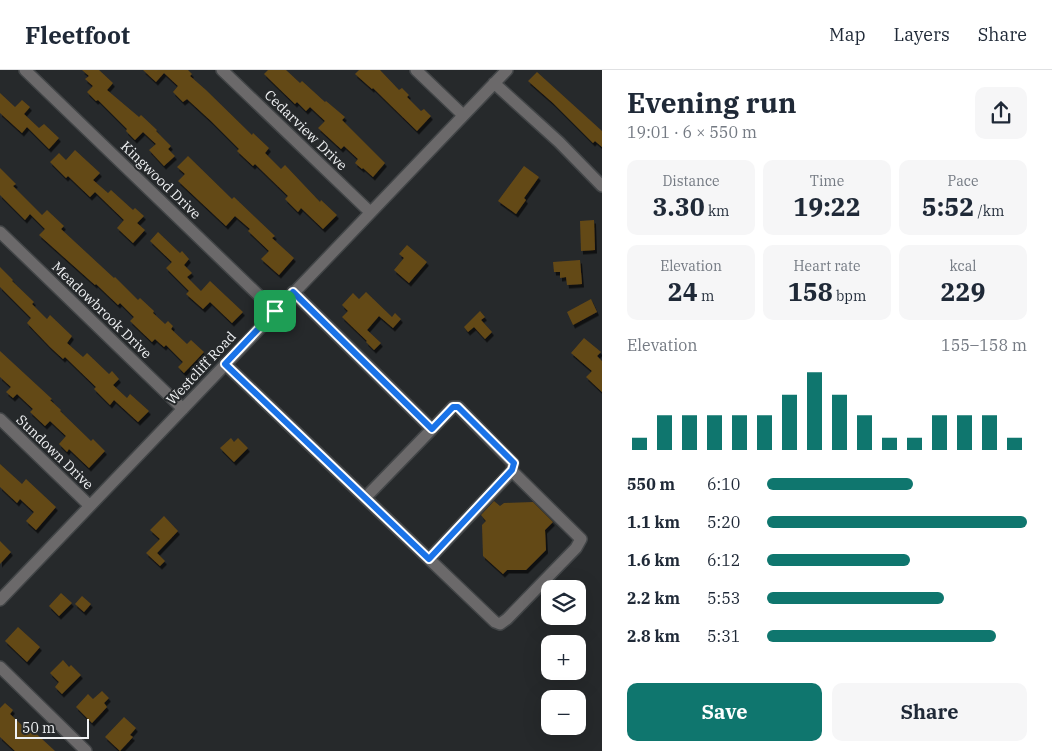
<!DOCTYPE html>
<html lang="en">
<head>
<meta charset="utf-8">
<style>
	body { margin:0; font-family:"IBM Plex Serif",serif; background:#f6f6f7; color:#1f2937; height:100vh; display:flex; flex-direction:column; font-size:19px; white-space:nowrap }
	* { box-sizing:border-box; margin:0 }
	p { font-size:16px; color:#747a83 }
	.icon { flex:none; width:28px; height:28px; fill:none; stroke:currentColor; stroke-width:2; stroke-linecap:round; stroke-linejoin:round }
	.map { position:relative; flex:1; overflow:hidden }
	.drawer { display:flex; flex-direction:column; background:#fff; width:450px }
	.drawer>* { flex:none }
	.fabs { position:absolute; left:541px; top:510px; display:grid; gap:10px }
	.fabs a { display:grid; place-items:center; width:45px; height:45px; border-radius:10px; background:#fff; box-shadow:0 5px 20px #0002; font-size:25px }
	.scale { position:absolute; left:15px; bottom:12px; width:74px; box-sizing:border-box; padding-left:5px; border:2px solid #eff1f3; border-top:0; font-size:14px; line-height:18px; white-space:nowrap; color:#eff1f3; -webkit-text-stroke:4px #26292b; paint-order:stroke }
	.pin { position:absolute; display:grid; place-items:center; width:42px; height:42px; color:#fff; margin:-21px; border-radius:10px; box-shadow:0 2px 8px #0006 }
	.round { display:grid; place-items:center; flex:none; width:52px; height:52px; border-radius:10px; background:#f6f6f7 }
	.overview { display:flex; align-items:center; justify-content:space-between; height:85px; padding:0 25px }
	h1 { font-size:28px; font-weight:700; line-height:38px }
	.figures { display:grid; grid-template-columns:repeat(3,1fr); gap:8px; height:85px; padding:5px 25px }
	.figures div { display:grid; align-content:center; border-radius:10px; background:#f6f6f7; text-align:center }
	.figures b { font-size:25px; font-weight:700 }
	.figures small { font-size:14px; font-weight:400 }
	.figures p { font-size:14px }
	.chart { height:140px; padding:10px 25px }
	.chart p { display:flex; justify-content:space-between }
	.chart svg { width:100%; height:90px; margin-top:5px; stroke:#0f766e; stroke-width:6 }
	.button { display:flex; gap:10px; margin-top:auto; padding:10px 25px }
	.button a { flex:1; height:58px; border-radius:10px; background:#0f766e; color:#fff; font-size:20px; font-weight:700; line-height:58px; text-align:center }
	.button a+a { background:#f6f6f7; color:#1f2937 }
	ul { padding:0 25px; list-style:none; font-size:16px }
	li { display:grid; grid-template-columns:80px 60px 1fr; align-items:center; height:38px }
	li i { height:12px; border-radius:6px; background:#0f766e }
	header { display:flex; align-items:center; gap:30px; box-sizing:border-box; height:70px; padding:0 25px; background:#fff; border-bottom:1px solid #e0e1e3 }
	header strong { font-size:24px }
	nav { display:flex; gap:28px; margin-inline-start:auto; font-size:18px }
	main { display:flex; flex:1; min-height:0 }
	.map>svg:first-child { display:block }
	.building { fill:#644817; filter:url(#shadow) }
	.lines { fill:none; stroke-linecap:round; stroke-linejoin:round }
	.minor-casing { stroke:#424547; stroke-width:14 }
	.minor { stroke:#6b696a; stroke-width:11 }
	.route-casing { stroke:#fff; stroke-width:10 }
	.route { stroke:#1a73e8; stroke-width:6 }
	.labels { text-anchor:middle; stroke-width:4; stroke-linejoin:round; paint-order:stroke }
	.street-label { font-size:14px; fill:#eff1f3; stroke:#26292b }
</style>
</head>
<body>
<header>
<strong>Fleetfoot</strong>
<nav><a>Map</a><a>Layers</a><a>Share</a></nav>
</header>
<main>
<div class="map">
<svg width="602" height="681" viewBox="0 0 602 681">
	<defs>
		<filter id="shadow"><feDropShadow dx="2" dy="3.5" stdDeviation="0" flood-color="#0009"/></filter>
	</defs>
	<rect width="100%" height="100%" fill="#26292b"/>
	<!-- building -->
	<path class="building" d="M82,0H99L113,13L107,20L139,47L141,45L157,60L156,61L171,76L168,79L175,86L164,96L149,80L156,74L143,62L135,70L126,61L127,59L98,30L96,31L87,22L93,16L85,9L89,6Z
		M143,0H188L192,4L190,6L206,20L252,65L253,63L269,78L265,83L281,99L285,95L320,132L321,130L337,145L323,159L301,138L298,142L285,129L288,126L255,94L253,96L237,81L239,79L211,51L187,29L183,32L173,22L178,16L164,3L156,12Z
		M268,0H286L300,13L302,11L325,32L326,31L345,47L342,50L385,93L373,107L363,98L362,99L355,93L358,89L344,76L341,79L318,58L325,51L310,37L306,41L297,32L295,34L264,4Z
		M359,0H380L399,20L402,18L409,25L407,27L421,41L424,39L431,46L417,61L373,18L372,19L355,4Z
		M537,2L602,61V77L595,71L593,73L553,33L528,11Z
		M0,23L15,37L22,30L30,37L24,44L39,58L44,54L59,68L49,79L27,57L22,63L0,43Z
		M75,80L100,103L93,110L108,123L111,120L133,140L135,138L144,146L137,153L145,160L133,173L117,158L124,150L95,122L90,127L68,106L66,108L50,92L59,83L66,90Z
		M188,86L232,129L234,127L275,166L272,168L294,188L279,205L261,189L269,181L248,161L250,159L235,146L226,156L178,111L185,104L177,97Z
		M524,96L539,107L524,128L526,130L516,144L498,131Z
		M0,98L16,114L13,116L42,145L47,140L64,156L61,159L114,208L115,207L138,230L140,228L154,241L153,243L165,254L168,251L173,256L171,259L187,274L191,270L204,282L184,303L178,297L183,292L166,275L164,277L155,269L152,272L130,251L134,247L120,233L118,235L96,214L95,215L39,165L45,159L30,144L25,150L0,125Z
		M594,150L595,180L581,181L580,151Z
		M158,162L180,183L182,181L189,189L184,195L192,203L187,207L201,221L210,211L243,242L232,253L210,232L203,239L186,224L189,221L166,198L172,192L150,171Z
		M407,175L427,192L409,213L394,200L404,188L399,184Z
		M580,190L582,214L567,215L566,207L560,208V202H554L553,192Z
		M0,197L13,210L12,211L34,232L32,234L47,249L50,245L72,266L67,273L83,287L87,283L109,304L112,301L119,309L113,315L127,328L130,324L149,341L138,352L114,330L110,335L94,319L96,317L65,287L63,289L50,277L27,253L31,248L0,217Z
		M366,222L392,247L395,243L401,249L393,258L379,246L367,260L381,273L374,280L366,272L367,271L342,247L348,241L342,235L353,223L359,229Z
		M591,229L597,242L573,255L567,242Z
		M480,241L485,247L481,250L492,262L485,269L474,257L468,262L464,257Z
		M584,268L601,282L597,286L602,291V322L586,307L592,301L571,283Z
		M0,281L52,329L50,330L61,340L60,341L91,371L93,369L105,381L89,398L69,379L67,382L59,374L66,366L50,351L45,356L30,342L33,339L17,324L13,328L6,322L11,317L0,307Z
		M231,368L234,372L238,368L248,378L234,392L220,378Z
		M0,394L22,414L26,409L56,437L36,460L26,451L34,442L20,429L17,433L0,417Z
		M494,431L500,436L504,433L533,432L553,452L545,460L546,480L526,500H507L503,504L483,486L482,455L486,451L481,445Z
		M164,446L178,461L157,483L165,491L160,496L146,483L160,469L150,460Z
		M0,471L11,482L0,494Z
		M61,523L72,533L59,546L49,536Z
		M82,526L91,534L84,542L75,534Z
		M18,557L40,577L27,592L5,571Z
		M63,590L69,597L71,595L81,605L62,624L55,617L59,612L50,603Z
		M102,621L109,628L104,633L107,637L92,653L76,637L88,624L93,629Z
		M5,633L13,640L10,644L27,660L29,657L55,681H15L0,667V638Z
		M124,647L136,658L130,665L133,667L120,681L105,667Z"/>
	<g class="lines">
		<!-- minor casing -->
		<g class="minor-casing">
			<path id="minor" d="M25,0L275,241
				M222,0L370,142
				M416,0L463,45
				M494,13L559,72L602,116
				M0,162L183,339
				M293,222L432,359L365,428
				M225,294L495,552L500,554L507,549L576,478L581,469L512,401
				M0,349L90,436
				M429,489L512,401L513,393L458,337H453L432,359
				M0,530L507,0
				M0,597L86,681"/>
		</g>
		<!-- minor -->
		<use href="#minor" class="minor"/>
	</g>
	<g class="lines">
		<!-- route casing -->
		<g class="route-casing">
			<path id="route" d="M293,222L432,359L453,337H458L514,393L512,400L429,489L225,294Z"/>
		</g>
		<!-- route -->
		<use href="#route" class="route"/>
	</g>
	<g class="labels">
		<!-- street labels -->
		<g class="street-label">
			<text transform="translate(306 60) rotate(44)" y="5">Cedarview Drive</text>
			<text transform="translate(161 110) rotate(44)" y="5">Kingwood Drive</text>
			<text transform="translate(102 240) rotate(44)" y="5">Meadowbrook Drive</text>
			<text transform="translate(201 298) rotate(-47)" y="5">Westcliff Road</text>
			<text transform="translate(55 382) rotate(44)" y="5">Sundown Drive</text>
		</g>
	</g>
</svg>
<div class="fabs">
<a><svg class="icon" aria-label="layers" viewBox="0 0 24 24"><path d="M12 4l9 5-9 5-9-5zM3 14l9 5 9-5"/></svg></a>
<a>+</a>
<a>−</a>
</div>
<div class="scale">50 m</div>
<div class="pin" style="left:275px;top:241px;background:#1e9e55"><svg class="icon" aria-label="arrive" viewBox="0 0 24 24"><path d="M6 21V4h12l-3 4 3 4H6"/></svg></div>
</div>
<section class="drawer">
<div class="overview"><div><h1>Evening run</h1><p>19:01 · 6 × 550 m</p></div><a class="round"><svg class="icon" aria-label="share" viewBox="0 0 24 24"><path d="M12 15V3M7 8l5-5 5 5M5 13v7h14v-7"/></svg></a></div>
<div class="figures">
<div><p>Distance</p><b>3.30<small> km</small></b></div>
<div><p>Time</p><b>19:22</b></div>
<div><p>Pace</p><b>5:52<small> /km</small></b></div>
</div>
<div class="figures">
<div><p>Elevation</p><b>24<small> m</small></b></div>
<div><p>Heart rate</p><b>158<small> bpm</small></b></div>
<div><p>kcal</p><b>229</b></div>
</div>
<div class="chart"><p><span>Elevation</span>155–158 m</p>
<svg viewBox="0 0 160 44" preserveAspectRatio="none"><path d="M5 44V38M15 44V27M25 44V27M35 44V27M45 44V27M55 44V27M65 44V17M75 44V6M85 44V17M95 44V27M105 44V38M115 44V38M125 44V27M135 44V27M145 44V27M155 44V38"/></svg>
</div>
<ul>
<li><b>550 m</b>6:10<i style="width:56%"></i></li>
<li><b>1.1 km</b>5:20<i style="width:100%"></i></li>
<li><b>1.6 km</b>6:12<i style="width:55%"></i></li>
<li><b>2.2 km</b>5:53<i style="width:68%"></i></li>
<li><b>2.8 km</b>5:31<i style="width:88%"></i></li>
</ul>
<div class="button"><a>Save</a><a>Share</a></div>
</section>
</main>
</body>
</html>
